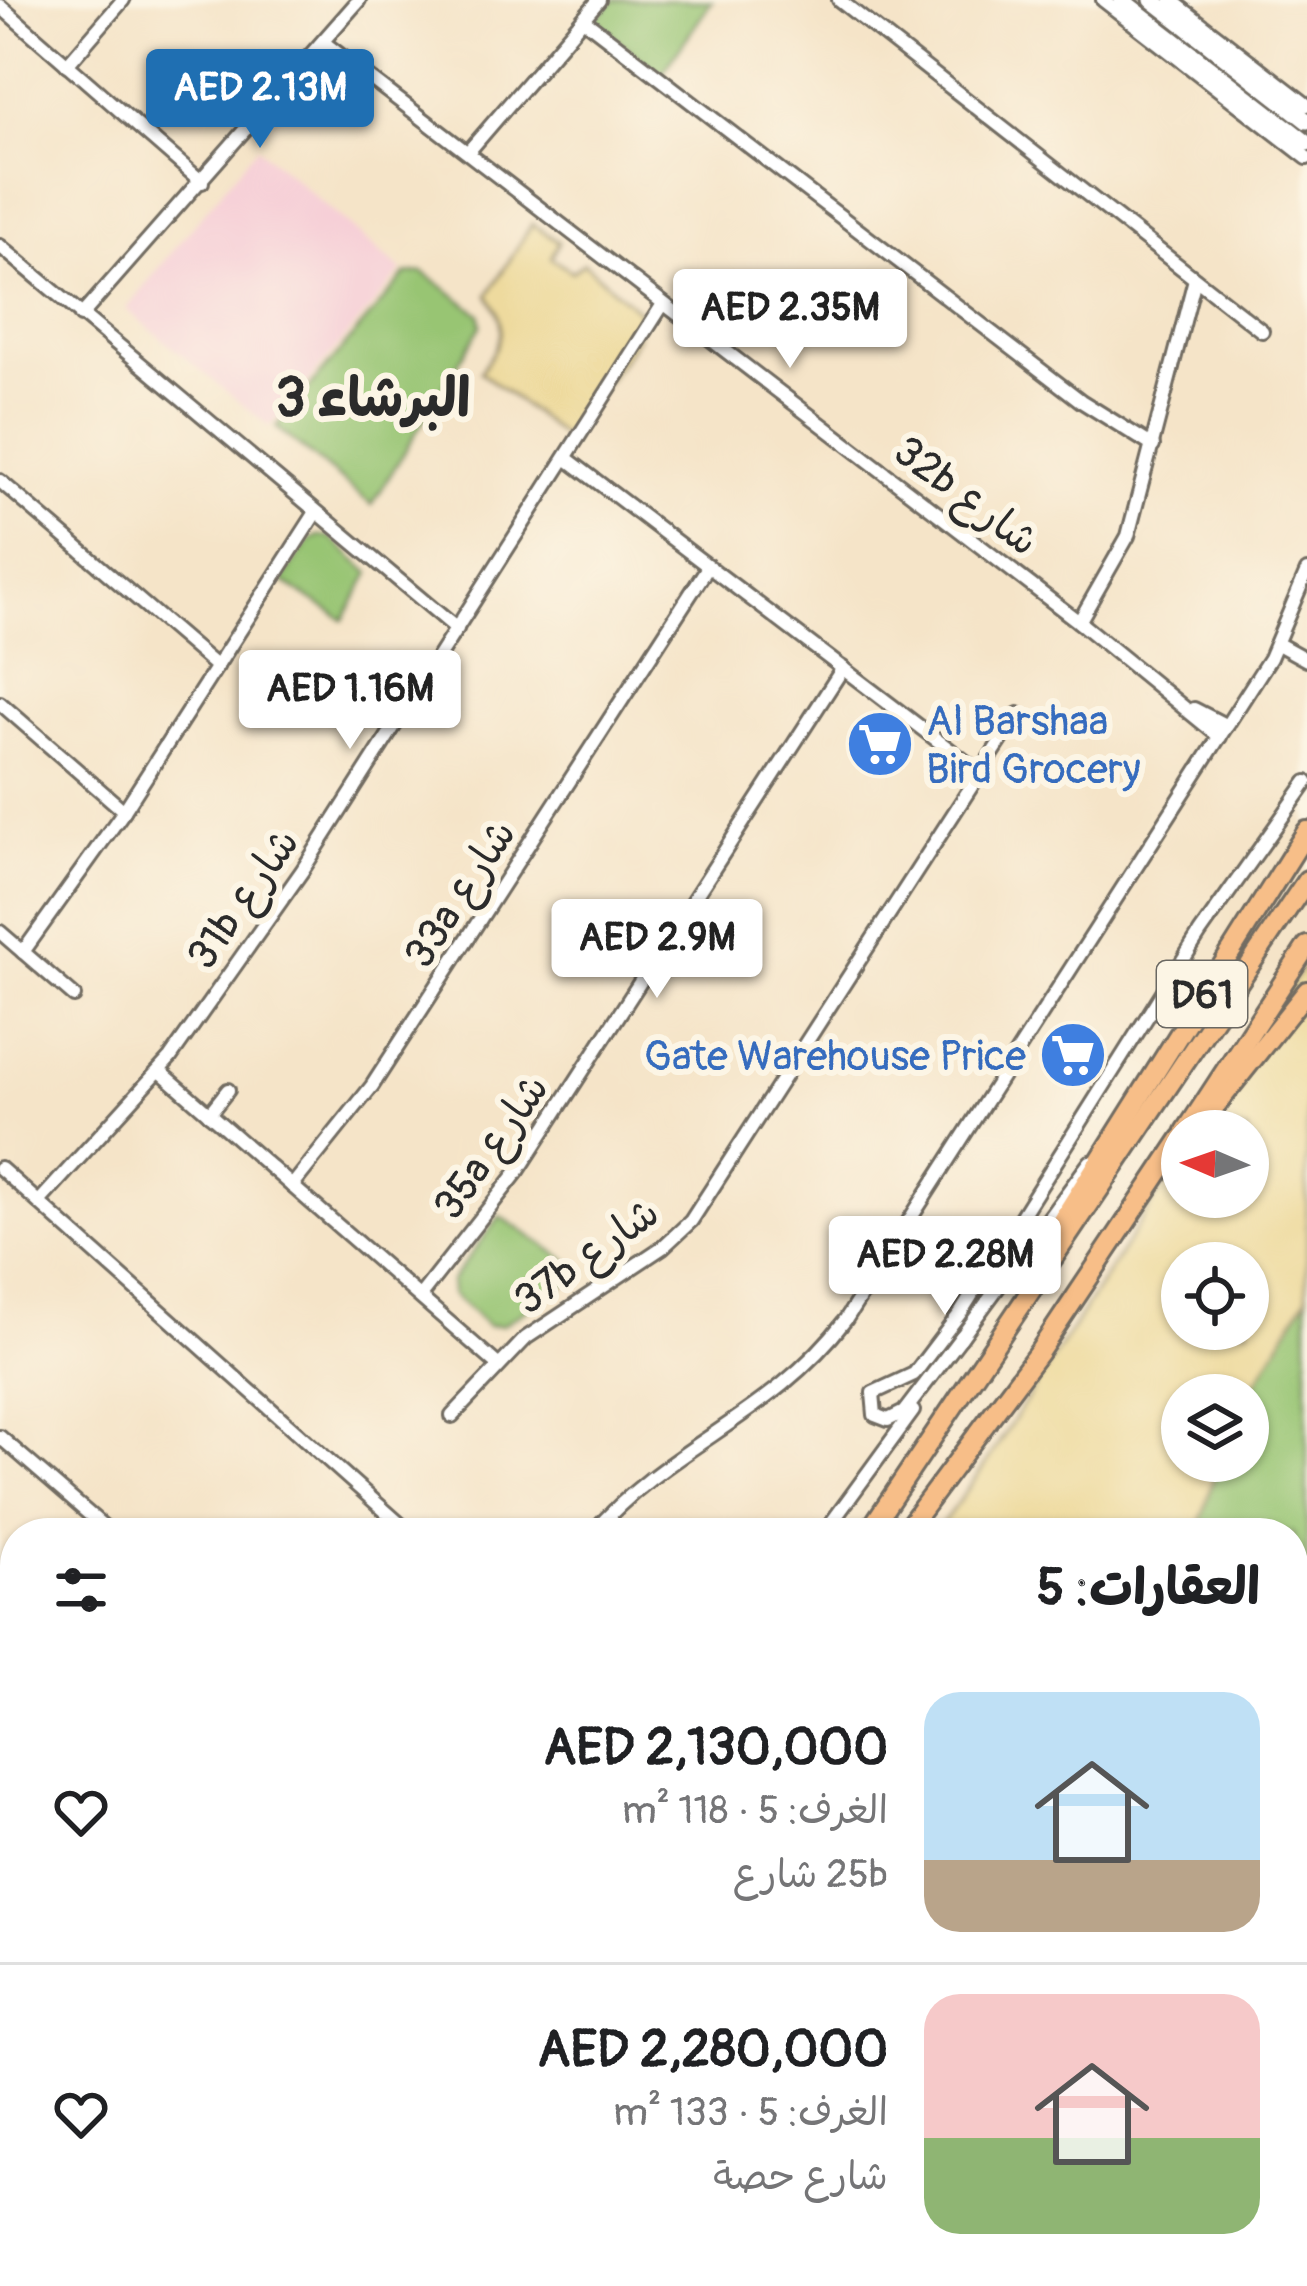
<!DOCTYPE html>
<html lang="ar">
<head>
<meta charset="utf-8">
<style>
  :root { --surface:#fff; --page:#f2f2f2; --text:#202124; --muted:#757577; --line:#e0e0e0; --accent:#1f6fb2 }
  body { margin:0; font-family:Pangolin,"Playpen Sans Arabic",sans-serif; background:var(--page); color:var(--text); direction:rtl; height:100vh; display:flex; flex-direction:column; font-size:45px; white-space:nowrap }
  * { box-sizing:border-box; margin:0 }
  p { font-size:39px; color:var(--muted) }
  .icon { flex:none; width:66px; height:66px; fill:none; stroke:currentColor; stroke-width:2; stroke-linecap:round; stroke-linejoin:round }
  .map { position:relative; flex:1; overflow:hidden; direction:ltr }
  .side { position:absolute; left:0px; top:1518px; width:1308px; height:768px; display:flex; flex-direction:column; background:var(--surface); border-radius:48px 48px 0 0; box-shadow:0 3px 9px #0004; direction:rtl }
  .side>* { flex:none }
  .needle { width:78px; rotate:272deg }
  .buttons { position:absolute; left:1161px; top:1110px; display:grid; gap:24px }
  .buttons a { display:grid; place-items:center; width:108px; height:108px; border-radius:50%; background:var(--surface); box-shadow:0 3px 9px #0004; font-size:60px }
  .price { position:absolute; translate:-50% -102px; padding:0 27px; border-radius:12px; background:#fff; color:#222; font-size:39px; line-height:78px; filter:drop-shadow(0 3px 6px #0008) }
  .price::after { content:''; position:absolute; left:50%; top:72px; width:36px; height:27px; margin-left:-18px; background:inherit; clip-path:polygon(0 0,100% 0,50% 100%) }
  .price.active { background:var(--accent); color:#fff }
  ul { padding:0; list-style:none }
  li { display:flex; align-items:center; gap:36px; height:300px; padding:0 48px }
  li+li { border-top:3px solid var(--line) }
  li span { display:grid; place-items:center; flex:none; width:336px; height:240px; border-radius:36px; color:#555 }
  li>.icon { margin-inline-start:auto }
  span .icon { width:144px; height:144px; fill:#fffc; stroke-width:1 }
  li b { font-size:51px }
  h2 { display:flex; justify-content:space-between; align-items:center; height:144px; padding:0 48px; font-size:51px }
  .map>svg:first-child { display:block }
</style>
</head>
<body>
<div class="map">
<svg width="1307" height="2286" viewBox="0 0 1307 2286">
  <rect width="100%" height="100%" fill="#fcf5e5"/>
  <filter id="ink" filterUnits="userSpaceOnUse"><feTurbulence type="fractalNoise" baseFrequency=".00833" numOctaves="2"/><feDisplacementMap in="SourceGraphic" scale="24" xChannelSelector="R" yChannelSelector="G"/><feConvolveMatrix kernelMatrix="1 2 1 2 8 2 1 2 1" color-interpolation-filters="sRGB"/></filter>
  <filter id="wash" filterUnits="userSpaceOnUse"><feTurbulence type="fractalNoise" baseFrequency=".004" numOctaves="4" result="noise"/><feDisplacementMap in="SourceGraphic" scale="48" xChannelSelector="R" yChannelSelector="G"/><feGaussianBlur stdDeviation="2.7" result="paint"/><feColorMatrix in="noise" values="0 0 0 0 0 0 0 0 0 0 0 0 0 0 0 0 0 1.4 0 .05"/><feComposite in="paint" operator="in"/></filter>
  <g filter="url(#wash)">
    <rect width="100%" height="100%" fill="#f5e4c8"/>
    <!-- built -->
    <polygon fill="#f6cfd7" points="257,147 402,271 270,427 126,309"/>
    <!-- green -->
    <g fill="#98c573" stroke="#62784f" stroke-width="3">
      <polygon points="614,0 712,1 661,75 594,21"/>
      <polygon points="423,272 480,314 481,326 372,505 276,427 406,274"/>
      <polygon points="318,536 330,537 370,573 344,620 282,581 309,541"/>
      <polygon points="500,1216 585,1272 502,1325 488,1326 452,1294 451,1281"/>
      <polygon points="1307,1296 1307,2286 1065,2286 1047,2271 1293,2271 1293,1533 1198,1533 1218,1461 1248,1461 1248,1396"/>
    </g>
    <!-- sand -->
    <g fill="#eeda9e" stroke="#8c8264" stroke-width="3" fill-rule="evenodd">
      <path d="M532 224 559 242 551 258 572 272 584 263 640 312 637 338 567 439 480 372C501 341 510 329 488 295Z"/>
      <path d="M1307 959V1296L1248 1396 1182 1395V1461H1218L1198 1533H935L981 1471 1182 1157V1197H1248V1131H1198ZM1182 1263H1248V1329H1182Z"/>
      <polygon points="184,2271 1047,2271 1065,2286 164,2286"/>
    </g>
  </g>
  <g filter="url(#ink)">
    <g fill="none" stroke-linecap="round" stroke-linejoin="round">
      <defs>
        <g id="minor">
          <polyline points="839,0 1262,331"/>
          <polyline points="1103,0 1307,158"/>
          <polyline points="1171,0 1307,105"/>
          <polyline points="0,6 202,182"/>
          <polyline points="583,19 1081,401 1153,446"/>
          <polyline points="323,42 1079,622 1220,737"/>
          <polyline points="67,65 123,0"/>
          <polyline points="468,152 599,0"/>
          <polyline points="0,246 457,629"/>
          <polyline points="81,316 359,0"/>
          <polyline points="566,458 979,772"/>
          <polyline points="0,481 217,667"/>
          <polyline points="1079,622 1128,536 1195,279"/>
          <polyline points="1278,644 1307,660"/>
          <polyline points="0,703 124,811"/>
          <polyline points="1194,709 1227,726"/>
          <polyline points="0,932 74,996"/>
          <polyline points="23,952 124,811 316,512"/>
          <polyline points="160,1071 498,1365"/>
          <polyline points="209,1114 228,1090"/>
          <polyline points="0,1168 410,1533"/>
          <polyline points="292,1186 372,1086 708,567"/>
          <polyline points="39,1202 170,1058 302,871 663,304"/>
          <polyline points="420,1296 518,1171 843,668"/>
          <polyline points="962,1336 904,1412 888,1420 875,1415 873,1393 914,1374 961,1312 1200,933 1307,782"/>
          <polyline points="960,1339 1090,1162"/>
          <polyline points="452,1416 526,1338 663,1247 691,1221 1018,714"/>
          <polyline points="0,1437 111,1533"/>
          <path d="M593 1533C671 1443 771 1418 846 1319L1270 658 1307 571"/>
          <polyline points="824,1533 913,1411"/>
          <polyline points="0,1664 15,1677"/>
          <polyline points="0,1888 15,1901"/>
          <polyline points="0,1942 15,1931"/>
          <polyline points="0,2165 15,2155"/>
          <polyline points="0,2281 15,2269"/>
        </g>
        <g id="tertiary">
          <polyline points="1122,0 1307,143"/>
          <polyline points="1152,0 1307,121"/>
        </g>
        <g id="secondary">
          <polyline points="40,2286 65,2271"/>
          <polyline points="142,2286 160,2271"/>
        </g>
        <g id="primary">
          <polyline points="1213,1109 1307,991"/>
          <polyline points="1186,1131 1307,946"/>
          <polyline points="1032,1268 1307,831"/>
          <polyline points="868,1533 1307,880"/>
          <polyline points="904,1533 1039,1352 1182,1138"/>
          <polyline points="73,2286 94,2271"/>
          <polyline points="121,2286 143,2271"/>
        </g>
      </defs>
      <!-- minor casing -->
      <use href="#minor" stroke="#726c62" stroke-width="18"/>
      <!-- tertiary casing -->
      <use href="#tertiary" stroke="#726c62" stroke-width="21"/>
      <!-- secondary casing -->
      <use href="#secondary" stroke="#726c62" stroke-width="24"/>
      <!-- primary casing -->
      <use href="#primary" stroke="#726c62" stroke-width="24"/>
      <!-- minor -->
      <use href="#minor" stroke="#fff" stroke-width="12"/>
      <!-- tertiary -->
      <use href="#tertiary" stroke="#fff" stroke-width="15"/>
      <!-- secondary -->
      <use href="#secondary" stroke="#fce5cf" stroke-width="18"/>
      <!-- primary -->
      <use href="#primary" stroke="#f7be88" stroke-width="18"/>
    </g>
  </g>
  <!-- icons -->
  <defs>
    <symbol id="supermarket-disc" viewBox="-11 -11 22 22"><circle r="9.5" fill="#3f7fe0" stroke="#fcf5e5"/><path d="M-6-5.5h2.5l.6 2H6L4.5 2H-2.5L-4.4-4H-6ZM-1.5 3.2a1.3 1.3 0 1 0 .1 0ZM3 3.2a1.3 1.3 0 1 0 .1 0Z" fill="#fff"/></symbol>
  </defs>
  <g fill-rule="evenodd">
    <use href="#supermarket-disc" x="842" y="706" width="76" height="76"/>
    <use href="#supermarket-disc" x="1035" y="1017" width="76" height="76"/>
  </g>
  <g text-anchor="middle" stroke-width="12" stroke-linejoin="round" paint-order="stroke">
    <!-- shield labels -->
    <rect fill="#fcf5e5" stroke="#6a6863" stroke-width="3" x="1157" y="961" width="90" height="66" rx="9"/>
    <g font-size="39" font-weight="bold" fill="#2b2b2b">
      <text x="1202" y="1008">D61</text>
    </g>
    <!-- street labels -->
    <g font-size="42" fill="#2b2b2b" stroke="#fcf5e5">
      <text transform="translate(967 495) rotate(37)" y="15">32b شارع</text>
      <text transform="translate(459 893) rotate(-57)" y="15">33a شارع</text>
      <text transform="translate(242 898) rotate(-55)" y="15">31b شارع</text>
      <text transform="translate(490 1146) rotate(-55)" y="15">35a شارع</text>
      <text transform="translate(586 1255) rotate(-36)" y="15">37b شارع</text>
    </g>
    <!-- shop labels -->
    <g font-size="42" fill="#366cbe" stroke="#fcf5e5" text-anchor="start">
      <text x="926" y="735">Al Barshaa<tspan x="926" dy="48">Bird Grocery</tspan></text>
      <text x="1026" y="1070" text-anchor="end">Gate Warehouse Price</text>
    </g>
    <!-- district labels -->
    <g font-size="54" font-weight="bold" fill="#2b2b2b" stroke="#fcf5e5">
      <text x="373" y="416">البرشاء 3</text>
    </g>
  </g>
</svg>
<div class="buttons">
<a><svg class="needle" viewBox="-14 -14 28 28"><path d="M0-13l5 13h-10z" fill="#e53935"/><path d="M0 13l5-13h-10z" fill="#757577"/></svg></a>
<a><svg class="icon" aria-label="locate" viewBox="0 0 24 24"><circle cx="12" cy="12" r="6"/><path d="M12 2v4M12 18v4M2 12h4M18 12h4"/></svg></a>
<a><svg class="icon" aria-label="layers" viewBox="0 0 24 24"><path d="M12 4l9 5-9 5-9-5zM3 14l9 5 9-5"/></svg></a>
</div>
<b class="price active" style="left:260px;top:151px">AED 2.13M</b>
<b class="price" style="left:790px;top:371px">AED 2.35M</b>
<b class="price" style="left:350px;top:752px">AED 1.16M</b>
<b class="price" style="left:657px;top:1001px">AED 2.9M</b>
<b class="price" style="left:945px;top:1318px">AED 2.28M</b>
<section class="side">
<h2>العقارات: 5<svg class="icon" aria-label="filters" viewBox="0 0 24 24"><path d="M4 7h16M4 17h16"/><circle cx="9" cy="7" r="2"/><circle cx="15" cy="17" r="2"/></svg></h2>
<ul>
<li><span style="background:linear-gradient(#bfe0f5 70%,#b9a48a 0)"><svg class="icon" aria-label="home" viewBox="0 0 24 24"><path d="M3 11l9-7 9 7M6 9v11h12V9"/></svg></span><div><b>AED 2,130,000</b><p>الغرف: 5 · 118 m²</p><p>25b شارع</p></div><svg class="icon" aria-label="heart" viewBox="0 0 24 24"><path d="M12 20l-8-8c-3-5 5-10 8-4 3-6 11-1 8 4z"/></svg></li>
<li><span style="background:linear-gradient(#f6c9c9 60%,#8fb573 0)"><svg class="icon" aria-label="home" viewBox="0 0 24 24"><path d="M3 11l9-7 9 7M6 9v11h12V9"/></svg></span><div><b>AED 2,280,000</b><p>الغرف: 5 · 133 m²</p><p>شارع حصة</p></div><svg class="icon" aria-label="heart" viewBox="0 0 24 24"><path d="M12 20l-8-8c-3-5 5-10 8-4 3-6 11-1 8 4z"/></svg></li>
</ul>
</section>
</div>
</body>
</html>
